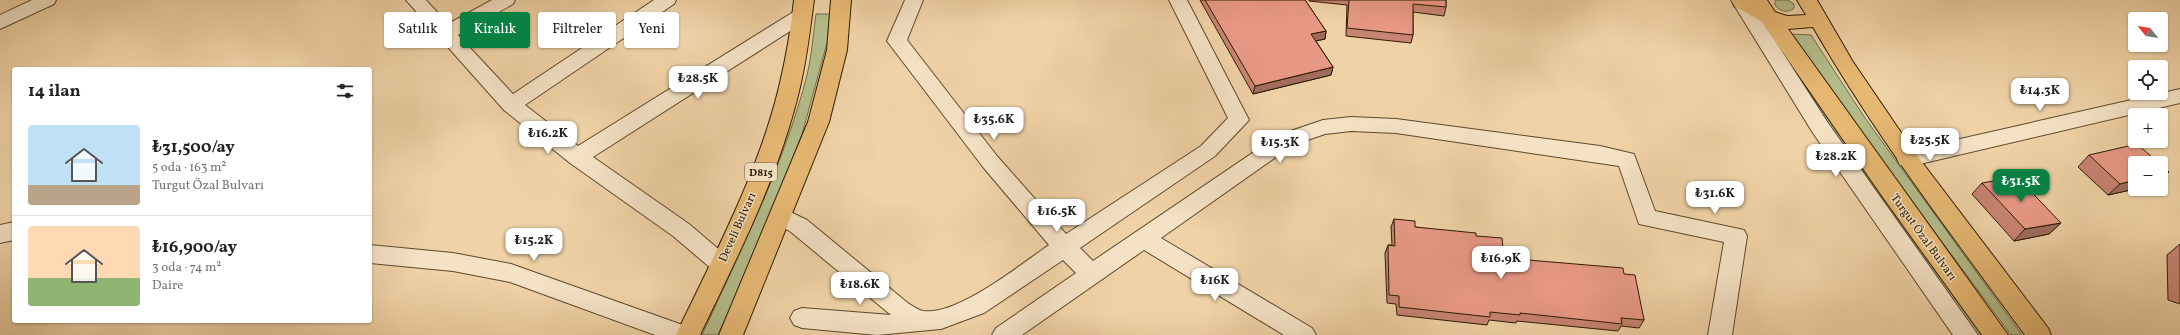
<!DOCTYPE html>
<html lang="tr">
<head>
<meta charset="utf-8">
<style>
  :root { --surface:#fff; --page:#f6f6f6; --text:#202124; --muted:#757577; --line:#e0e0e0; --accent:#0b8043 }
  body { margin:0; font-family:Vollkorn,serif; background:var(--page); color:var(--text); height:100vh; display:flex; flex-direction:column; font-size:15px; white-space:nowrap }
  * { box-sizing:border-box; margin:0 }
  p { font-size:13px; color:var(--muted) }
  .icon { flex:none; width:22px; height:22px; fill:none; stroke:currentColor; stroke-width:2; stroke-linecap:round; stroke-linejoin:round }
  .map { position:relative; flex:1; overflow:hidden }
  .side { position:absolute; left:12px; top:67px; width:360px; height:256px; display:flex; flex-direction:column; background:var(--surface); border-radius:4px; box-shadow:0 1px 3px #0004 }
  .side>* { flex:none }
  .guide { position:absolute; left:384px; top:12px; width:380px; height:36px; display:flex; gap:8px }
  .needle { width:26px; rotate:300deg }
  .fabs { position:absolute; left:2128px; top:12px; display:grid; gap:8px }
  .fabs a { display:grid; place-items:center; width:40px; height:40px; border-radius:4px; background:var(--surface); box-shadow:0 1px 3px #0004; font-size:20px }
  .price { position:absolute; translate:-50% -34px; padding:0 9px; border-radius:8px; background:#fff; color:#222; font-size:13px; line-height:26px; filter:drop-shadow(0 1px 2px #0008) }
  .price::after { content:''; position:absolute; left:50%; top:24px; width:12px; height:9px; margin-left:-6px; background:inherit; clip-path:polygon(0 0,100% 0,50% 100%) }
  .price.current { background:var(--accent); color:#fff }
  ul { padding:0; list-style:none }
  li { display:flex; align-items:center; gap:12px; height:100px; padding:0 16px }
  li+li { border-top:1px solid var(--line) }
  li span { display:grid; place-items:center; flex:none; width:112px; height:80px; border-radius:4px; color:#555 }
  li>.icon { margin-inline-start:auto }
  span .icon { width:48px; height:48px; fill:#fffc; stroke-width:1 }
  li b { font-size:17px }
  h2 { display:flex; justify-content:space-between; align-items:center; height:48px; padding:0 16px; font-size:17px }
  .tag { padding:0 14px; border-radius:4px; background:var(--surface); box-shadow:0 1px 3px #0004; font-size:14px; line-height:36px }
  .tag.current { background:var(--accent); color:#fff }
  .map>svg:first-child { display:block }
</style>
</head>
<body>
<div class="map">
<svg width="2180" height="335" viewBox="0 0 2180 335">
  <rect width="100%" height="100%" fill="#efd2a6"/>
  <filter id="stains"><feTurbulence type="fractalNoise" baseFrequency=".005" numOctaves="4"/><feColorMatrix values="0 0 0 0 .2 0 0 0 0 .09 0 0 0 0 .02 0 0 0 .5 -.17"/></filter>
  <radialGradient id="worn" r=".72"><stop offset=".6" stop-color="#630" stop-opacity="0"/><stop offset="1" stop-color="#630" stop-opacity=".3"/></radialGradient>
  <!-- green -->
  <g fill="#b4bd8a" stroke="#706c46">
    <path d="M1775 0H1788L1794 4V8C1788 14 1779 11 1775 5Z"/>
    <path d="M816 14H835L802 134 766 228 718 335H702C741 250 784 165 807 75 812 55 813 34 816 14Z"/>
    <polygon points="1790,34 1811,35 1865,118 2022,335 2011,335 1848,115"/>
    <polygon points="1768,39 1772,39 1982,335 1976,335"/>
  </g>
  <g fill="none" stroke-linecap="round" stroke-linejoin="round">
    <defs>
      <g id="minor">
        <polygon points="32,0 56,0 54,4 0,29 0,15"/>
        <polygon points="406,0 426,0 448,24 492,0 515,0 513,4 458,35 513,94 654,0 676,0 674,4 525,105 578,146 795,11 802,9 809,11 811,15 809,19 593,157 689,224 729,258 732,264 729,270 721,273 713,270 673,236 570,163 504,110"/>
        <path d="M905 0H923L907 40 997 156 1066 234 1201 146 1228 118 1169 0H1187L1249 120 1215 156 1080 248 1093 261 1279 135 1323 120 1351 117 1396 119 1600 146 1634 154 1655 211 1744 230 1747 236 1732 335H1708L1724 242 1639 224 1619 166 1396 133 1351 131 1325 134 1293 145 1161 238 1312 328 1316 335H1284L1144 250 1022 335H992L996 328 1076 273 1063 260 984 313 941 329 877 335 802 328 794 325 790 318 794 311 802 308 891 315 791 232 774 222 771 216 774 210 782 208 807 220 909 304C913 306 918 310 923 311 957 316 1020 265 1049 245L983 167 887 41Z"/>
        <polygon points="1731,0 1749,0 1828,123 1978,335 1953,335 1813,133"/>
        <polygon points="2180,89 2180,103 1907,167 1900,165 1897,159 1900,153 1907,151"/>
        <polygon points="14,222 14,240 0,243 0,225"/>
        <polygon points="370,245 453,253 511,264 691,328 695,335 655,335 510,282 453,271 370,263"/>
      </g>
      <path id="major" d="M1732 0H1767L1775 12 1787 16 1806 15 1797 0H1817L1853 62 1915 153 2048 328 2051 335H2025C1951 234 1875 135 1813 27L1788 29 2008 335H1982L1882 196 1761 21 1734 6Z"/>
      <g id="highway">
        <path d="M794 0H814C810 29 807 58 800 87 780 174 738 255 700 335H676C714 255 758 174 779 87 786 58 791 29 794 0Z"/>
        <polygon points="831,0 851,0 847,50 829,122 743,335 719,335 808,122 827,50"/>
      </g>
    </defs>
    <!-- minor casing -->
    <use href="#minor" stroke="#5e492c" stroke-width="2"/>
    <!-- major casing -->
    <use href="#major" stroke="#2d1b03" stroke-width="2"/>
    <!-- highway casing -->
    <use href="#highway" stroke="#2d1b03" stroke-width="2"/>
    <!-- minor -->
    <use href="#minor" fill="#f5e2c5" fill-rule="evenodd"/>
    <!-- major -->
    <use href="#major" fill="#e8b973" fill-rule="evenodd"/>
    <!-- highway -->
    <use href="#highway" fill="#e8b973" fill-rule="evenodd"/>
  </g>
  <!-- wall -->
  <g fill="#c88473" stroke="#2d1b03">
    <polygon points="1200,0 1305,0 1326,31 1325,39 1316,41 1333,67 1331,75 1253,94"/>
    <polygon points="1309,0 1446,0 1446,7 1444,16 1413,12 1413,35 1411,43 1346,36 1347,5 1309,1"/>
    <polygon points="2089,155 2135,189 2108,195 2078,167"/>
    <polygon points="1982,183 2061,223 2049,234 2014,241 1972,194"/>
    <polygon points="1394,219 1415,227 1476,236 1504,258 1624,274 1644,320 1639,328 1621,326 1618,331 1517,321 1516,323 1489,320 1487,325 1397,315 1396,304 1387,303 1385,253 1388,245 1392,245 1391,227"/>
    <polygon points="2180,244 2180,304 2168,300 2167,255"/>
  </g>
  <!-- shaded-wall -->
  <g fill="#a26b5e" stroke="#2d1b03">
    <polygon points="1326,31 1325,39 1310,42 1311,34"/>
    <polygon points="1333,67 1331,75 1253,94 1255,86"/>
    <polygon points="2169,172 2161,180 2161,174"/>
    <polygon points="2135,180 2135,189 2108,195 2120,184"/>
    <polygon points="2061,223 2049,234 2014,241 2025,229"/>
  </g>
  <!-- building -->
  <g fill="#e89986" stroke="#2d1b03">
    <polygon points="1205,0 1305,0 1326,31 1311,34 1333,67 1255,86"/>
    <polygon points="1349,0 1446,0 1446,7 1413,4 1413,35 1347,28"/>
    <polygon points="2137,144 2159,163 2135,163 2135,180 2120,184 2089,155"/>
    <polygon points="2161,165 2169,172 2161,174"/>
    <polygon points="2017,177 2061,223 2025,229 1982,183"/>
    <polygon points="1394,219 1415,221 1415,227 1476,233 1476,236 1502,238 1504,258 1623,268 1624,274 1635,275 1644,320 1621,318 1622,324 1520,313 1520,315 1490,312 1490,317 1399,307 1399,296 1389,295 1388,245 1395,246"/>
  </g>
  <g text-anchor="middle" stroke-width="3" stroke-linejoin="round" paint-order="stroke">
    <!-- shield labels -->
    <rect fill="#f5e2c5" stroke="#69573d" stroke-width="1" x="745" y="163" width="32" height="18" rx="3"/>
    <g font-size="11" font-weight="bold" fill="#2d1b03">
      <text x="761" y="176">D815</text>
    </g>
    <!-- street labels -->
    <g font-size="12" fill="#2d1b03" stroke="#f5e2c5">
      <text transform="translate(737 227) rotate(-66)" y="4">Develi Bulvarı</text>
      <text transform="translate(1924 237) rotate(54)" y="4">Turgut Özal Bulvarı</text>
    </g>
  </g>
  <rect width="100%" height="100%" filter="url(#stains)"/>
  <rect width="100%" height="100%" fill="url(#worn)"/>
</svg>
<div class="fabs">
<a><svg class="needle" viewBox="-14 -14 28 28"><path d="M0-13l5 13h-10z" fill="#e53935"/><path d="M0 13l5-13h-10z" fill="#757577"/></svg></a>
<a><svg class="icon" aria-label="locate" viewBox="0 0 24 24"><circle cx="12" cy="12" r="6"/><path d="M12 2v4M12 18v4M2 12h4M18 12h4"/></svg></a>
<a>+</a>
<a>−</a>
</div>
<b class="price" style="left:698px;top:100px">₺28.5K</b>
<b class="price" style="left:2040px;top:112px">₺14.3K</b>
<b class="price" style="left:994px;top:141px">₺35.6K</b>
<b class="price" style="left:548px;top:155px">₺16.2K</b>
<b class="price" style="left:1930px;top:162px">₺25.5K</b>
<b class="price" style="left:1280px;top:164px">₺15.3K</b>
<b class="price" style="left:1836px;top:178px">₺28.2K</b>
<b class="price current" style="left:2021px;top:203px">₺31.5K</b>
<b class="price" style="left:1715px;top:215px">₺31.6K</b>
<b class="price" style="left:1057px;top:233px">₺16.5K</b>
<b class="price" style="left:534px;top:262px">₺15.2K</b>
<b class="price" style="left:1501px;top:280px">₺16.9K</b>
<b class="price" style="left:1215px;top:302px">₺16K</b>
<b class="price" style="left:860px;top:306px">₺18.6K</b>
<div class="guide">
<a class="tag">Satılık</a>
<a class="tag current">Kiralık</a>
<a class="tag">Filtreler</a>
<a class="tag">Yeni</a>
</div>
<section class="side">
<h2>14 ilan<svg class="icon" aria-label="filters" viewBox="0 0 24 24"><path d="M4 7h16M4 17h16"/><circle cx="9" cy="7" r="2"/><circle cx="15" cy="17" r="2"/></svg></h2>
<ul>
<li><span style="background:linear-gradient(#bfe0f5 75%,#b9a48a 0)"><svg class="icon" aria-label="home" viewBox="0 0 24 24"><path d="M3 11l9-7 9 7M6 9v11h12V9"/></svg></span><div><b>₺31,500/ay</b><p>5 oda · 163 m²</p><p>Turgut Özal Bulvarı</p></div></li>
<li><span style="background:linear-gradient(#ffd9b3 65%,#8fb573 0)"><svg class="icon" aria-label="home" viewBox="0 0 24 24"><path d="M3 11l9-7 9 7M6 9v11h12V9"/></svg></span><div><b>₺16,900/ay</b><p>3 oda · 74 m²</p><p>Daire</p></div></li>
</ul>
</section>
</div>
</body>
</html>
